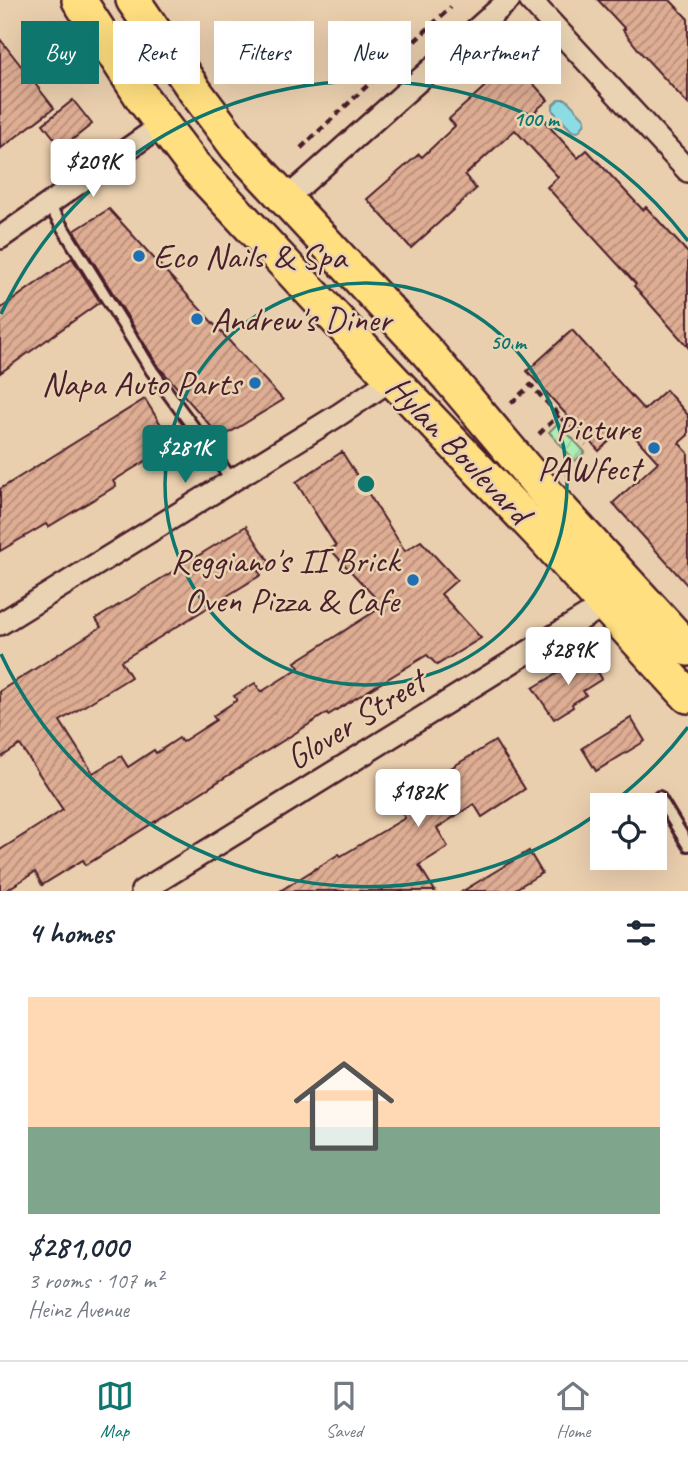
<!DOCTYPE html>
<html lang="en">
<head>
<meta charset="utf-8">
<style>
  :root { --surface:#fff; --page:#f6f6f7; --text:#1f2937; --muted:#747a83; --line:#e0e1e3; --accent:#0f766e }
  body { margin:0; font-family:Caveat,sans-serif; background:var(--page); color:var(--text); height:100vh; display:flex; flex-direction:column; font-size:26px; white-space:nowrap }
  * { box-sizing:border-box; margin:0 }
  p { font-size:23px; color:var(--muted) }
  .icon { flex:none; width:38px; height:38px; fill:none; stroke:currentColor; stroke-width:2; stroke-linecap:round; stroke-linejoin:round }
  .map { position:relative; height:891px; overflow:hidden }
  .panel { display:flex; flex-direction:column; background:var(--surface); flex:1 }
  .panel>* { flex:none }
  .guide { position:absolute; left:21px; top:21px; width:648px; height:63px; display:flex; gap:14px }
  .controls { position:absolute; left:590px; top:793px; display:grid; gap:14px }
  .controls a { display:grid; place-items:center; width:77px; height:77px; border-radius:0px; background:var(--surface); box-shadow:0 7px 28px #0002; font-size:35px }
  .price { position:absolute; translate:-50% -60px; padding:0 16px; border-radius:7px; background:#fff; color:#222; font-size:23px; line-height:46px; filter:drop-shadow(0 2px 4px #0008) }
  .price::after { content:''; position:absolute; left:50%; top:42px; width:21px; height:16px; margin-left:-10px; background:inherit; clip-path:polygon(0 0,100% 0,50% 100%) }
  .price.current { background:var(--accent); color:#fff }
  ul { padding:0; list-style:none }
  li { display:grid; align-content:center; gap:14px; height:371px; padding:0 28px }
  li+li { border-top:2px solid var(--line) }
  li span { display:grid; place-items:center; height:217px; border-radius:0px; color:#555 }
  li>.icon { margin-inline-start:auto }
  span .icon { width:126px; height:126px; fill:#fffc; stroke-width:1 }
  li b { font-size:30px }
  h2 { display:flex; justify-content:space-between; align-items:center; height:84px; padding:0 28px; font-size:30px }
  .tag { padding:0 24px; border-radius:0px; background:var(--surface); box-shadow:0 7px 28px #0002; font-size:24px; line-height:63px }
  .tag.current { background:var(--accent); color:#fff }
  .dock { display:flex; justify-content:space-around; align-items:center; height:98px; border-top:2px solid var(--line); background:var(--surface); font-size:19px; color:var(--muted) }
  .dock a { display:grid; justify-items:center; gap:4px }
  .dock .current { color:var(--accent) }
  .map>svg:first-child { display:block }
</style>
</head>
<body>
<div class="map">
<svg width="688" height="891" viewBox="0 0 688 891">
  <defs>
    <pattern id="garden-furrows" width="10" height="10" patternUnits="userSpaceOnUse" patternTransform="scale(1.75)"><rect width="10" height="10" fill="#adecb3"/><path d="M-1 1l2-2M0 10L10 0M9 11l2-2" fill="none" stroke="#96ca9a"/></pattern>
    <pattern id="building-hatch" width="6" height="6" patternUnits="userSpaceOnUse" patternTransform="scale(1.75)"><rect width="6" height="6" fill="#dead93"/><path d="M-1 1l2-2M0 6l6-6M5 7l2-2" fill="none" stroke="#b68c78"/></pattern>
  </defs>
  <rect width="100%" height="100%" fill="#eacfae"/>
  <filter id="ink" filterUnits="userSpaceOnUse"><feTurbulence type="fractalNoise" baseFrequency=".0143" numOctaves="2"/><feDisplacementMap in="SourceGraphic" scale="14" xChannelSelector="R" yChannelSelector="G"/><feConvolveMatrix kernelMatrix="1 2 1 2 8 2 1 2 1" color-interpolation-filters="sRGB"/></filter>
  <g filter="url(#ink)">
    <!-- garden -->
    <polygon fill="url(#garden-furrows)" stroke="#7c866f" stroke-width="2" points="558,423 585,452 575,461 549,432"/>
    <!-- water -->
    <polygon fill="#8cdde3" stroke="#729199" stroke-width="2" points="559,99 566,99 585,119 584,125 578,132 572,131 553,111 553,105"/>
    <!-- building -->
    <g fill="url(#building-hatch)" stroke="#4a1f2b" stroke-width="2">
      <polygon points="598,0 670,0 688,19 688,104 642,54 623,30 625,29"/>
      <polygon points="0,39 54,108 0,149"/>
      <polygon points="513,61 548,100 535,111 578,158 587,150 643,210 646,207 688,253 688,347 634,286 636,284 547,187 558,177 515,130 465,175 476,189 411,248 367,199 419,154 422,157 455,126 449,119"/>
      <polygon points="73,100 92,124 62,148 43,124"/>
      <polygon points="109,209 283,400 221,438 159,367 74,231"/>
      <polygon points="72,258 100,302 0,373 0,309"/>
      <polygon points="572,330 644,410 666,390 688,415 688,435 679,443 688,453 688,586 613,503 658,462 625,426 599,451 527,371"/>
      <polygon points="145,399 173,444 113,481 116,486 48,527 46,524 0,551 0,489"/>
      <polygon points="342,452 405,551 421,541 457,580 441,594 481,638 437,665 427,655 328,715 327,713 86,865 83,860 42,885 35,872 5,891 0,891 0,850 63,810 20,745 0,758 0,691 101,627 96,619 246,526 270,563 258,571 261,575 121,661 131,677 60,721 93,773 121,756 128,767 154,750 156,753 179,738 182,742 216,720 213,716 237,700 234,696 255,683 261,692 299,668 295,662 383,606 330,549 336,546 296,482"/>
      <polygon points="588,655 602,679 583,691 586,695 572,704 573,707 554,719 533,688"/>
      <polygon points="631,718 645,741 596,771 582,748"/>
      <polygon points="495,741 525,789 482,817 474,804 437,828 448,847 419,865 435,891 280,891 339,854 341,856 405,818 395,802"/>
      <polygon points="529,851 542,873 512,891 463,891"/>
    </g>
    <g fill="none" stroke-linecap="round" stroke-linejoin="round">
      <defs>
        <g id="lane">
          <polyline points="48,204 152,371 232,480"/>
          <polyline points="659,797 688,845"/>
        </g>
        <g id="street">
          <polyline points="530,0 688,171"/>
          <polyline points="285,200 509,0"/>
          <polyline points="0,238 162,125"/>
          <polyline points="0,624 340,414 392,379"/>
          <polyline points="142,891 604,605"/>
        </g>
        <g id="primary">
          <polyline points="79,0 143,99 194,166 392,379 541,535 688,696"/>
          <polyline points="133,0 195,91 236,146 428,353 546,493 688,649"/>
        </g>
      </defs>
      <!-- lane casing -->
      <use href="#lane" stroke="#4a1f2b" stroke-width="16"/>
      <!-- street casing -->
      <use href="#street" stroke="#4a1f2b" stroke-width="26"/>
      <!-- primary casing -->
      <use href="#primary" stroke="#4a1f2b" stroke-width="38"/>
      <!-- path -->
      <g stroke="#4a1f2b" stroke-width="4.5" stroke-dasharray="7 5" stroke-linecap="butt">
        <polyline points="301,148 451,7"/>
        <polyline points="511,403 531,385 586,445"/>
        <polyline points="539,434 559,415"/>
      </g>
      <!-- lane -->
      <use href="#lane" stroke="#e9d3b2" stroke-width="10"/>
      <!-- street -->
      <use href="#street" stroke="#e9d3b2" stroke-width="21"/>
      <!-- primary -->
      <use href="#primary" stroke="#ffdf80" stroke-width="33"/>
    </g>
  </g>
  <!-- distance rings -->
  <g fill="none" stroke="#0f766e" stroke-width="3.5">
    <circle cx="366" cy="484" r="201"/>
    <path d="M688 727A403 403 0 0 1 611 804M600 812A403 403 0 0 1 1 654M1 314A403 403 0 0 1 688 241"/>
  </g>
  <!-- markers -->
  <g fill="#1f6fb2" stroke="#e9d3b2" stroke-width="2.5">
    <circle cx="139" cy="256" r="7"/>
    <circle cx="197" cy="319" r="7"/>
    <circle cx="255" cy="383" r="7"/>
    <circle cx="654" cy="448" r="7"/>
    <circle cx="413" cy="580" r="7"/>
  </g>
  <g text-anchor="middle" stroke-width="5" stroke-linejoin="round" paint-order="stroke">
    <!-- poi labels -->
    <g font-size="35" fill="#4a1f2b" stroke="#e9d3b2" text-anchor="end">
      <text x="153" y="268" text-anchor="start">Eco Nails &amp; Spa</text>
      <text x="211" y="331" text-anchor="start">Andrew's Diner</text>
      <text x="241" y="395">Napa Auto Parts</text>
      <text x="640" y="440">Picture<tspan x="640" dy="40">PAWfect</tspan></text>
      <text x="399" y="572">Reggiano's II Brick<tspan x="399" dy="40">Oven Pizza &amp; Cafe</tspan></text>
    </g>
    <!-- street labels -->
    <g font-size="35" fill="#4a1f2b" stroke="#e9d3b2">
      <text transform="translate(459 449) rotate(46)" y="12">Hylan Boulevard</text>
      <text transform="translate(355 719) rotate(-32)" y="12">Glover Street</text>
    </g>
  </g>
  <circle cx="366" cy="484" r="10" fill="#0f766e" stroke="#e9d3b2" stroke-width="3.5"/>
  <g font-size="21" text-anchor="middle" font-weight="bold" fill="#0f766e" stroke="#e9d3b2" stroke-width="5" stroke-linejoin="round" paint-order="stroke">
    <text x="536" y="126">100 m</text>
    <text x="508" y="349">50 m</text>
  </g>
</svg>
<div class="controls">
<a><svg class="icon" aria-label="locate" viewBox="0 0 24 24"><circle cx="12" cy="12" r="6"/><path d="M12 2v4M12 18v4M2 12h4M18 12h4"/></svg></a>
</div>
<b class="price" style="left:93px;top:199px">$209K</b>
<b class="price current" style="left:185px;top:485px">$281K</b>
<b class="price" style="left:568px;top:687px">$289K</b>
<b class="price" style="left:418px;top:829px">$182K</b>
<div class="guide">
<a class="tag current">Buy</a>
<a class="tag">Rent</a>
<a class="tag">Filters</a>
<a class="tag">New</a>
<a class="tag">Apartment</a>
</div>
</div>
<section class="panel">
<h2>4 homes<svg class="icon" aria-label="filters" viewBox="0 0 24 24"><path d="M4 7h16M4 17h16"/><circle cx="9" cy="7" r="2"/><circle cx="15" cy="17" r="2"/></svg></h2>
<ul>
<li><span style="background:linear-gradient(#ffd9b3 60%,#7fa58c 0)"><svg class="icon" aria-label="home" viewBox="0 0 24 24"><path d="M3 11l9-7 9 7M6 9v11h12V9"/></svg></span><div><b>$281,000</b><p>3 rooms · 107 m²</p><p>Heinz Avenue</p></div></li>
</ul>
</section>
<nav class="dock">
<a class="current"><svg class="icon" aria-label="map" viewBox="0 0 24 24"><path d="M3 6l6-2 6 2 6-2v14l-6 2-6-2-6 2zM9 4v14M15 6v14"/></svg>Map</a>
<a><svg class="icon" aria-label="saved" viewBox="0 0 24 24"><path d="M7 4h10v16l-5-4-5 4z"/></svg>Saved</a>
<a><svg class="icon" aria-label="home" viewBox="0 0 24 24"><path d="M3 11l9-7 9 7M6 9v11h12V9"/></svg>Home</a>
</nav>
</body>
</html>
